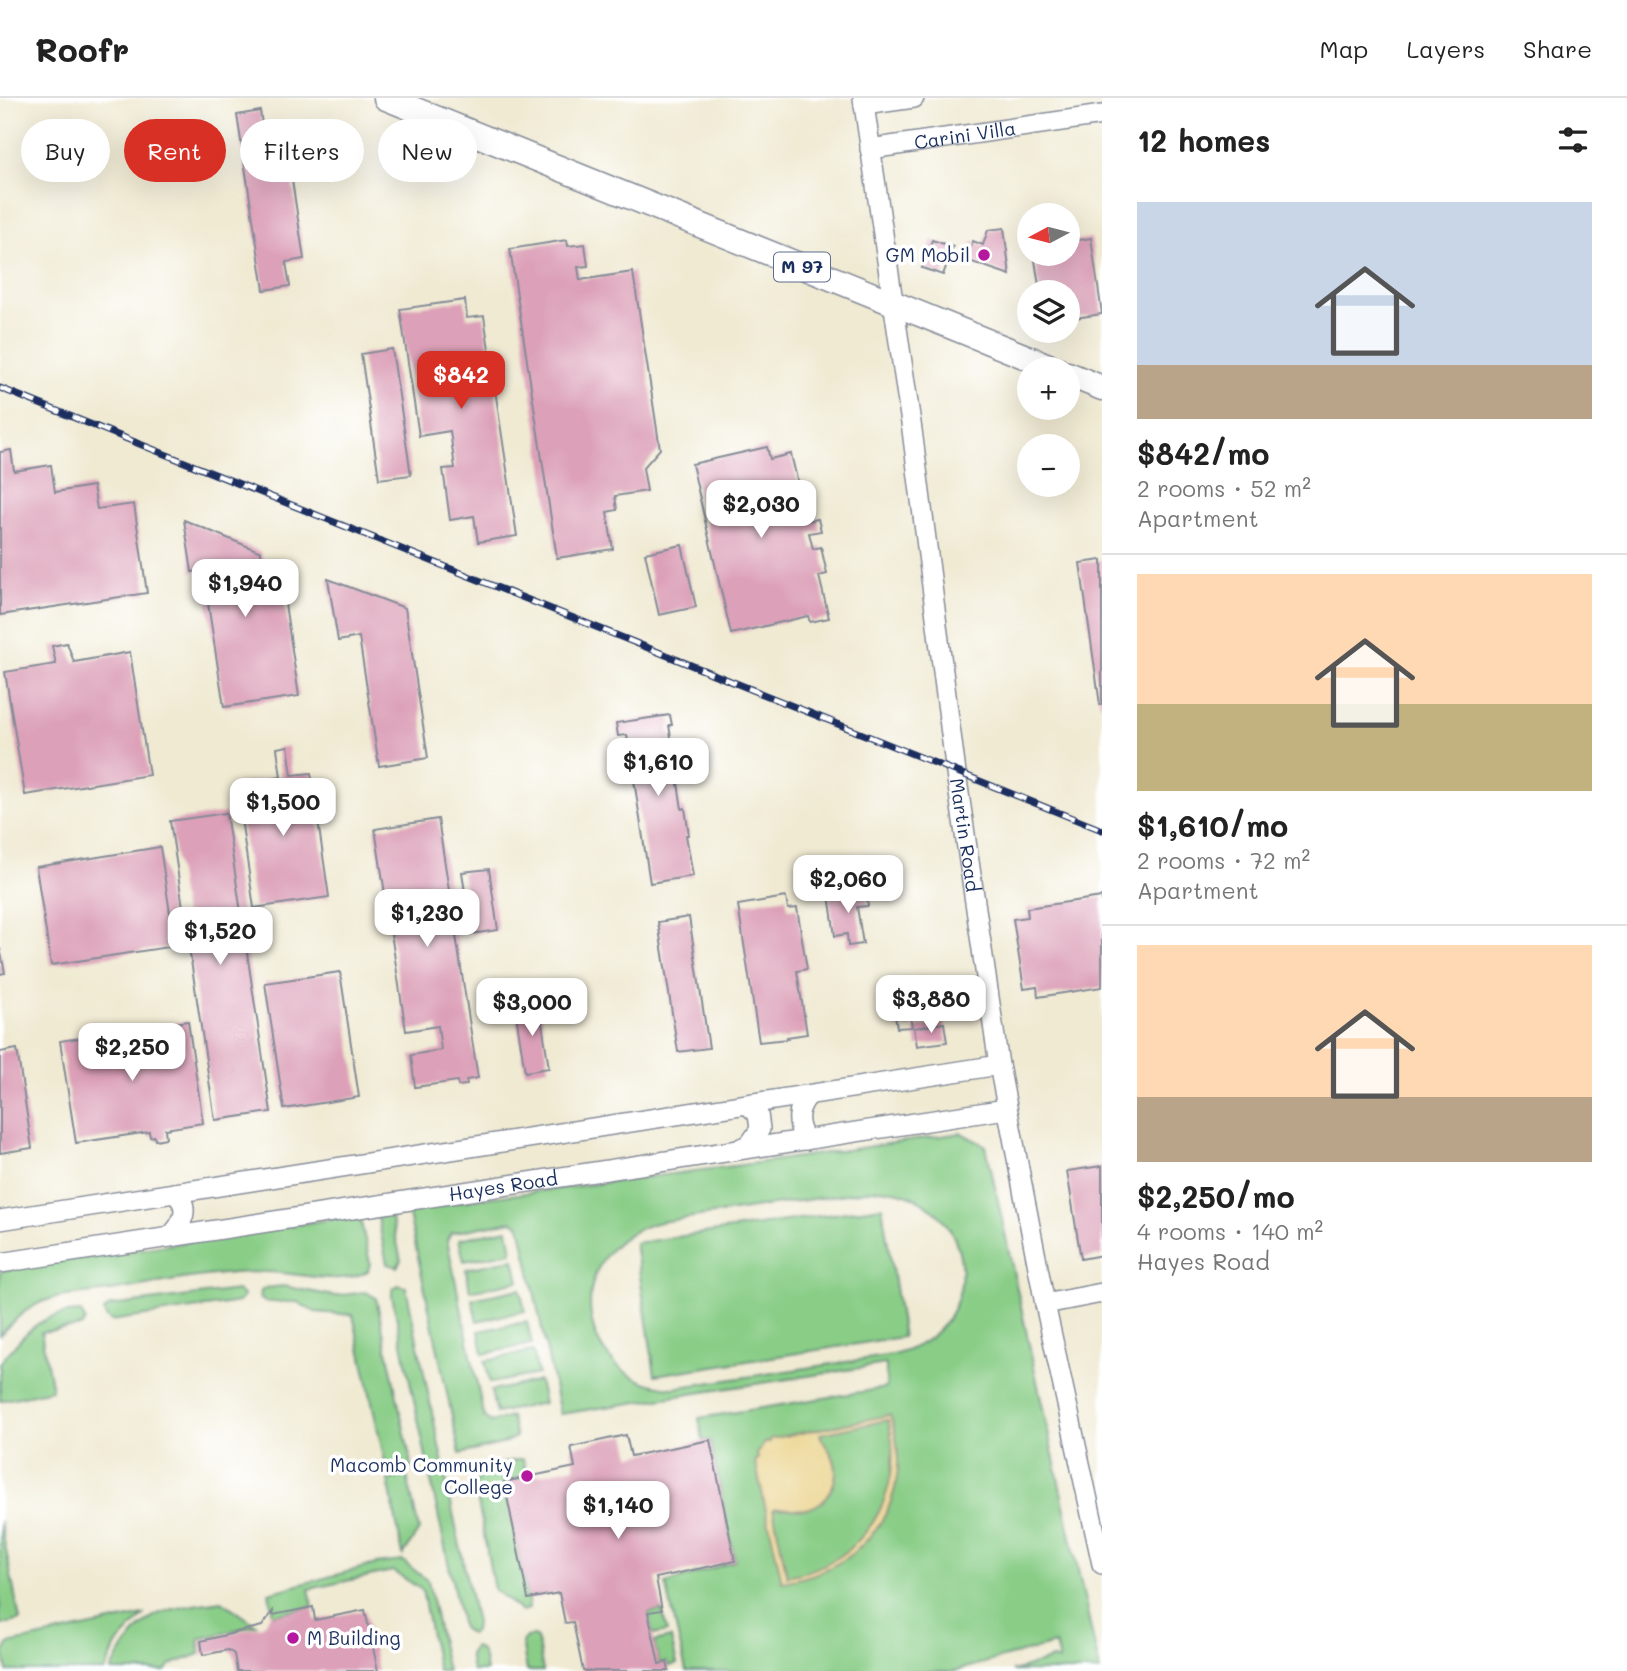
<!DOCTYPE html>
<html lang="en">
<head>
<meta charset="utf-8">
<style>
  :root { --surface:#fff; --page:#f2f2f2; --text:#222; --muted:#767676; --line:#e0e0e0; --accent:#d93025 }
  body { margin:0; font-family:Mali,sans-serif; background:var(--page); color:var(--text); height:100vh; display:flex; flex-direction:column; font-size:26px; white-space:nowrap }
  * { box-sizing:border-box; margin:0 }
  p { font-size:23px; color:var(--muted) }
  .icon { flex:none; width:38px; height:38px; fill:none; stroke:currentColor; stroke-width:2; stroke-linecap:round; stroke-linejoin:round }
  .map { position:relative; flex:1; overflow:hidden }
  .drawer { display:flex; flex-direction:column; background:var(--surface); width:525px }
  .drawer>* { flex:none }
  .top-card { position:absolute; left:21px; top:21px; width:665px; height:63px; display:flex; gap:14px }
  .needle { width:46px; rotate:263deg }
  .controls { position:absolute; left:1017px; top:105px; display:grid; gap:14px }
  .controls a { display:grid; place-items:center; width:63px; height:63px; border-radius:50%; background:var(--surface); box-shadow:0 7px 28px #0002; font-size:35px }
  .price { position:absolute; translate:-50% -60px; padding:0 16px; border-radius:14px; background:#fff; color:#222; font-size:23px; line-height:46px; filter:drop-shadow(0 2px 4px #0008) }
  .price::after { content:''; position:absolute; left:50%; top:42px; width:21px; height:16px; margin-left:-10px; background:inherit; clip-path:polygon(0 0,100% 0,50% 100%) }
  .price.selected { background:var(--accent); color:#fff }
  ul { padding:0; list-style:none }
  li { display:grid; align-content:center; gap:14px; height:371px; padding:0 35px }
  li+li { border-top:2px solid var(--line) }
  li span { display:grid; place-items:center; height:217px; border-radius:0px; color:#555 }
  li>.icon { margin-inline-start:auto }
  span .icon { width:126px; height:126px; fill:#fffc; stroke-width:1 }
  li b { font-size:30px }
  h2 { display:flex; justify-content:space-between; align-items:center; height:84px; padding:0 35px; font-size:30px }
  .chip { padding:0 24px; border-radius:32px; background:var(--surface); box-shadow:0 7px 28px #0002; font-size:24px; line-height:63px }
  .chip.selected { background:var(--accent); color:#fff }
  header { display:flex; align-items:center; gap:42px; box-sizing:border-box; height:98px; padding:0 35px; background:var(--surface); border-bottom:2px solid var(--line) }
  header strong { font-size:33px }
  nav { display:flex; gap:38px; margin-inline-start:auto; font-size:24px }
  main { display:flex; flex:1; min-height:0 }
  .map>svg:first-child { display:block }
</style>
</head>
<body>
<header>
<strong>Roofr</strong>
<nav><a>Map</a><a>Layers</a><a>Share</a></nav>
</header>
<main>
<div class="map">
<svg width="1102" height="1573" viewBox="0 0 1102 1573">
  <rect width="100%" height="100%" fill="#fff"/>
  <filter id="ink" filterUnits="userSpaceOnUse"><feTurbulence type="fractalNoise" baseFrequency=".0143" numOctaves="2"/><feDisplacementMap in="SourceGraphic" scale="14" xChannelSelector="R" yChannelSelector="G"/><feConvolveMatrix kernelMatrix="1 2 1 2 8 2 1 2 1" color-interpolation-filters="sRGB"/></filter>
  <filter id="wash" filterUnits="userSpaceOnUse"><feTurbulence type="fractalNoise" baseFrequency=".00686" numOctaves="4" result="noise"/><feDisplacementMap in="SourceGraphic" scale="28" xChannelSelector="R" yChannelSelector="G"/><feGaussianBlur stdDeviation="1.57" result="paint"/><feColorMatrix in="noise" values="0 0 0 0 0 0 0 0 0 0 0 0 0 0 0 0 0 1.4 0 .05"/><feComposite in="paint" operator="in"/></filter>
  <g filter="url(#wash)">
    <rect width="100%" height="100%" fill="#f0ead3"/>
    <!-- green -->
    <g fill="#89cd87" stroke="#527e72" stroke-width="2" fill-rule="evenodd">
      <path d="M961 1035 986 1048 1100 1573H1012L1053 1561 1059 1563 1055 1546 954 1573H686L666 1486 735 1463 710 1342 703 1343 699 1320 886 1290V1266L560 1316 520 1127 512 1123 451 1135 447 1142 484 1319 491 1324 511 1319 516 1339 501 1346 460 1356 409 1117 416 1109 425 1108 772 1063ZM879 1091C981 1098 992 1234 892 1257L673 1290C570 1282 560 1147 660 1124Z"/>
      <polygon points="882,1109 903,1239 655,1277 635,1145"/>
      <polygon points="390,1113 401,1162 397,1169 387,1166 377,1115"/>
      <path d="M351 1118 361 1124 370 1165 368 1173C343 1189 294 1173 263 1174 213 1174 160 1185 110 1193 90 1196 66 1196 47 1202 28 1208 13 1223 0 1237V1173Z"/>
      <polygon points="508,1131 512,1154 464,1163 459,1141"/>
      <polygon points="514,1161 519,1183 470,1193 466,1171"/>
      <polygon points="398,1187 406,1189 476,1525 475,1533 470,1536 462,1530 392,1198 392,1192"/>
      <polygon points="283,1188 334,1198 366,1194 376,1200 412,1369 387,1374 353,1217 315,1214 297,1204 265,1204 260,1200 261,1193 265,1190"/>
      <polygon points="520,1191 525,1213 477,1223 472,1201"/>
      <polygon points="237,1192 244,1198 239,1204 111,1223 106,1219 104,1213 110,1208"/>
      <path d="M81 1214 85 1222 82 1228 41 1234 52 1292 0 1303V1265C26 1235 38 1215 81 1214Z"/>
      <polygon points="527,1224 532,1246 483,1256 479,1233"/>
      <polygon points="533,1253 538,1276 490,1285 485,1263"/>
      <polygon points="539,1283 544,1305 496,1315 491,1293"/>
      <polygon points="523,1361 527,1379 504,1384 528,1501 529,1511 521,1513 494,1492 475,1388 483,1369"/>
      <polygon points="407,1378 419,1432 403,1457 388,1382"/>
      <polygon points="0,1423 20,1522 2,1527 0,1527"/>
      <polygon points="403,1463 428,1483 447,1573 438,1573 422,1492 393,1473 309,1491 313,1509 273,1517 269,1495 376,1466"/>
      <path d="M222 1503 256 1527 199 1541 200 1556 170 1567 166 1573H111C118 1557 140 1525 156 1517 169 1510 206 1505 222 1503Z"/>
      <polygon points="662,1512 667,1534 653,1537 648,1515"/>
      <polygon points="144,1517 116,1547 105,1573 7,1573 4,1555 8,1546"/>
      <polygon points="533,1538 537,1540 543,1573 527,1573 522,1544 526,1539"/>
      <polygon points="671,1540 677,1566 668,1568 667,1564 659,1566 654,1544"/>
      <path d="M474 1549C485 1551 484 1564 486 1573H472L469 1556Z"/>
    </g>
    <!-- sand -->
    <path fill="#eeda9e" stroke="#84847e" stroke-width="2" fill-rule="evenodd" d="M890 1317C919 1401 867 1472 782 1484L755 1363 758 1361 757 1355 765 1345 770 1344V1341ZM888 1322C907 1396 864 1466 787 1478L773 1411C784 1408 794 1413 806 1411 828 1407 842 1380 833 1359 829 1350 822 1345 820 1336Z"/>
    <g id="blocks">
      <!-- building -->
      <g fill="#dca0b8">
        <polygon points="260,13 262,26 283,23 304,161 286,164 290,188 264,192 237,17"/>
        <polygon points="1004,130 1010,177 966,162 973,143 983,147 988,132"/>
        <polygon points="1091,140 1102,216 1068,221 1068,194 1040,194 1034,156 1068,156 1068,144"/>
        <polygon points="567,142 568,148 585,146 588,168 578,169 580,182 633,174 660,351 643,370 647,393 615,398 617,412 607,414 613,451 557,460 510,151"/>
        <polygon points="932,142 953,149 943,177 922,170"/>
        <polygon points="465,202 467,220 484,218 517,438 478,444 474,418 450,422 443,371 455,370 450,333 419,338 400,211"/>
        <polygon points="392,251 411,377 379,381 361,256"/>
        <polygon points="767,349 770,361 791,356 807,423 818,421 821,433 809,435 813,451 821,449 827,476 819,478 829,520 810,524 808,518 731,536 692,366"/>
        <polygon points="11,352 14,373 51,367 55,394 93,388 97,411 134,406 147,495 0,517 0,354"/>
        <polygon points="184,422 261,454 262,462 278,460 299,598 224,609 203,473 192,474"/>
        <polygon points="682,447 696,509 659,517 645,455"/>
        <polygon points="1102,462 1102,607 1100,607 1080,465"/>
        <polygon points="328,481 405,510 428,660 379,668 359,539 338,543"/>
        <polygon points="67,545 74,564 130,554 149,677 25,697 5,574 56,566 52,548"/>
        <polygon points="670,617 672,627 669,627 682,711 685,710 689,737 686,737 693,778 650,785 627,637 618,638 616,625"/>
        <polygon points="288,648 292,677 311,675 329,799 254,810 236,686 281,679 277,650"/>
        <polygon points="226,715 271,1014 215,1022 170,723"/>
        <polygon points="438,721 478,980 466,982 467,987 458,988 457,983 415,989 411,957 441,952 438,928 406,933 375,731"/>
        <polygon points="160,749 175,848 51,867 36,769"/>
        <polygon points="489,771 498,832 471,836 462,774"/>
        <polygon points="865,791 868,808 857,809 863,846 848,848 847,836 835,838 829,797"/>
        <polygon points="786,799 788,811 797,810 807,871 797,873 807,936 787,939 788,941 759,944 738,807"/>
        <polygon points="1102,799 1102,889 1038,899 1037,889 1024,891 1013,821 1028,819 1027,810"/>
        <polygon points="689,819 709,950 678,954 658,824"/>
        <polygon points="0,850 5,875 0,876"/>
        <polygon points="340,874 359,999 284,1011 265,885"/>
        <polygon points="539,906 549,970 525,974 515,910"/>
        <polygon points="910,915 912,929 897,930 895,917"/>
        <polygon points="188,923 203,1025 165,1031 166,1040 155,1042 154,1038 150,1039 149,1034 76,1045 60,943"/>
        <polygon points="944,925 947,944 917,948 914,930"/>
        <polygon points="17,951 32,1050 0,1055 0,954"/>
        <polygon points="1102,1068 1102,1157 1081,1161 1067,1073"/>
        <polygon points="626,1337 631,1358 710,1342 735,1463 656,1480 662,1512 648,1514 659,1566 667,1564 669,1573 583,1573 573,1524 565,1525 559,1495 528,1501 504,1384 575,1369 571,1349"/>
        <polygon points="313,1509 315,1522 365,1512 378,1573 237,1573 234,1556 228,1552 203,1557 201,1543 262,1528 273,1513 273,1517"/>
      </g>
    </g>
  </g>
  <g filter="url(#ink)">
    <use href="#blocks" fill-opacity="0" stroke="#868c98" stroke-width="2"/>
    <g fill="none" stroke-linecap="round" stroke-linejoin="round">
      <defs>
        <g id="minor">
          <path id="s1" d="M863 0 912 332 956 675 999 967 1045 1206 1102 1466"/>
          <polyline points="864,7 914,0"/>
          <path id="s2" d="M870 51 1102 17"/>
          <path d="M806 1042C796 1027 796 1011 808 998"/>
          <polyline points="741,1050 750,1046 760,1031 758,1016 748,1007"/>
          <polyline points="0,1122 999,967"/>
          <path d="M169 1139C183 1127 192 1108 174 1095"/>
          <path id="s3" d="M0 1165 1006 1011"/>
          <polyline points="1045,1206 1102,1195"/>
        </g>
        <g id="major">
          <polyline points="386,0 1056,271"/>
          <polyline points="1068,276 1102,290"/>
        </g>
      </defs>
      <!-- minor casing -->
      <use href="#minor" stroke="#868c98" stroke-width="22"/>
      <!-- major casing -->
      <use href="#major" stroke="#868c98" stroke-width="27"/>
      <!-- minor -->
      <use href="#minor" stroke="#fff" stroke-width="19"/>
      <!-- major -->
      <use href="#major" stroke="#fff" stroke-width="24"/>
      <defs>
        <polyline id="rail" points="0,290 1102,732"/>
      </defs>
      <!-- rail casing -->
      <use href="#rail" stroke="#1b2f5e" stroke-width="7"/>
      <!-- rail -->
      <use href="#rail" stroke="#fff" stroke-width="4.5" stroke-dasharray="13" stroke-linecap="butt"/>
    </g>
  </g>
  <!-- markers -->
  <g fill="#b5179e" stroke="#fff" stroke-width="2.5">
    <circle cx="984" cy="157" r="7"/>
    <circle cx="527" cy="1378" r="7"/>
    <circle cx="293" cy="1540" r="7"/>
  </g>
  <g text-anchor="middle" stroke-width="7" stroke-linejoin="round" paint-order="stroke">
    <!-- shield labels -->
    <rect fill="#fff" stroke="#5f6d8e" stroke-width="2" x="774" y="154.5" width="56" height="29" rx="5"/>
    <g font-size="18" font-weight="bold" fill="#1b2f5e">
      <text x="802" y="175">M 97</text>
    </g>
    <!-- street labels -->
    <g font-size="19" fill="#1b2f5e" stroke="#fff">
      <text dy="7" stroke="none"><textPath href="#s2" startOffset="96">Carini Villa</textPath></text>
      <text dy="7" stroke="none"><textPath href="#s1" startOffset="744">Martin Road</textPath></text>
      <text dy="7" stroke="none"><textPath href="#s3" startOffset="509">Hayes Road</textPath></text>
    </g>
    <!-- poi labels -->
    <g font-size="19" fill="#1b2f5e" stroke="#fff" text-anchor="end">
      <text x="970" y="164">GM Mobil</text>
      <text x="513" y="1374">Macomb Community<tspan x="513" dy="22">College</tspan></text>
      <text x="307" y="1547" text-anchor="start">M Building</text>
    </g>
  </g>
</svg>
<div class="controls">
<a><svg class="needle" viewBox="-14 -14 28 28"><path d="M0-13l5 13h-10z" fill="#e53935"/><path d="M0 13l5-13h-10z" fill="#767676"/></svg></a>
<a><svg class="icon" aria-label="layers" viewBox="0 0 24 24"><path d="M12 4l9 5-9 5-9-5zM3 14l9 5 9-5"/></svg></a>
<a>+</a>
<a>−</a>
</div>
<b class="price selected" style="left:461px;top:313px">$842</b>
<b class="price" style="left:761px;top:442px">$2,030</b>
<b class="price" style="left:245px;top:521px">$1,940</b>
<b class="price" style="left:658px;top:700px">$1,610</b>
<b class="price" style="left:283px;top:740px">$1,500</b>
<b class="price" style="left:848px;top:817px">$2,060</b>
<b class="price" style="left:427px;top:851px">$1,230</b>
<b class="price" style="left:220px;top:869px">$1,520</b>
<b class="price" style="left:931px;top:937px">$3,880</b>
<b class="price" style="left:532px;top:940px">$3,000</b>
<b class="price" style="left:132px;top:985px">$2,250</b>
<b class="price" style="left:618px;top:1443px">$1,140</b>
<div class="top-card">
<a class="chip">Buy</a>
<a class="chip selected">Rent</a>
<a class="chip">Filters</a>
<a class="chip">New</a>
</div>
</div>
<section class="drawer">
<h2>12 homes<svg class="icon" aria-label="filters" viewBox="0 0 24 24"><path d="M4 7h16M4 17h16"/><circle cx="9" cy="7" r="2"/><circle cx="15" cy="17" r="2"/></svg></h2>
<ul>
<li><span style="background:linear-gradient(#c9d6e8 75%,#b9a48a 0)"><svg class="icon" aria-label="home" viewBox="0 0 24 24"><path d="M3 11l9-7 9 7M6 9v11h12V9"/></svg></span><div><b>$842/mo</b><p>2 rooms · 52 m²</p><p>Apartment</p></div></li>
<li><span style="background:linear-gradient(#ffd9b3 60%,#c2b280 0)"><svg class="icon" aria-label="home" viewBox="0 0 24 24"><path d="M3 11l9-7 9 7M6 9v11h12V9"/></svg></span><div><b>$1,610/mo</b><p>2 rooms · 72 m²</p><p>Apartment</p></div></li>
<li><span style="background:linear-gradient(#ffd9b3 70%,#b9a48a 0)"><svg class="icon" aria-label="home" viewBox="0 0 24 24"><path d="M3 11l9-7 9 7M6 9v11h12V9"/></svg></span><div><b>$2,250/mo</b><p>4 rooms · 140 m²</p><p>Hayes Road</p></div></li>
</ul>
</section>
</main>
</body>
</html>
